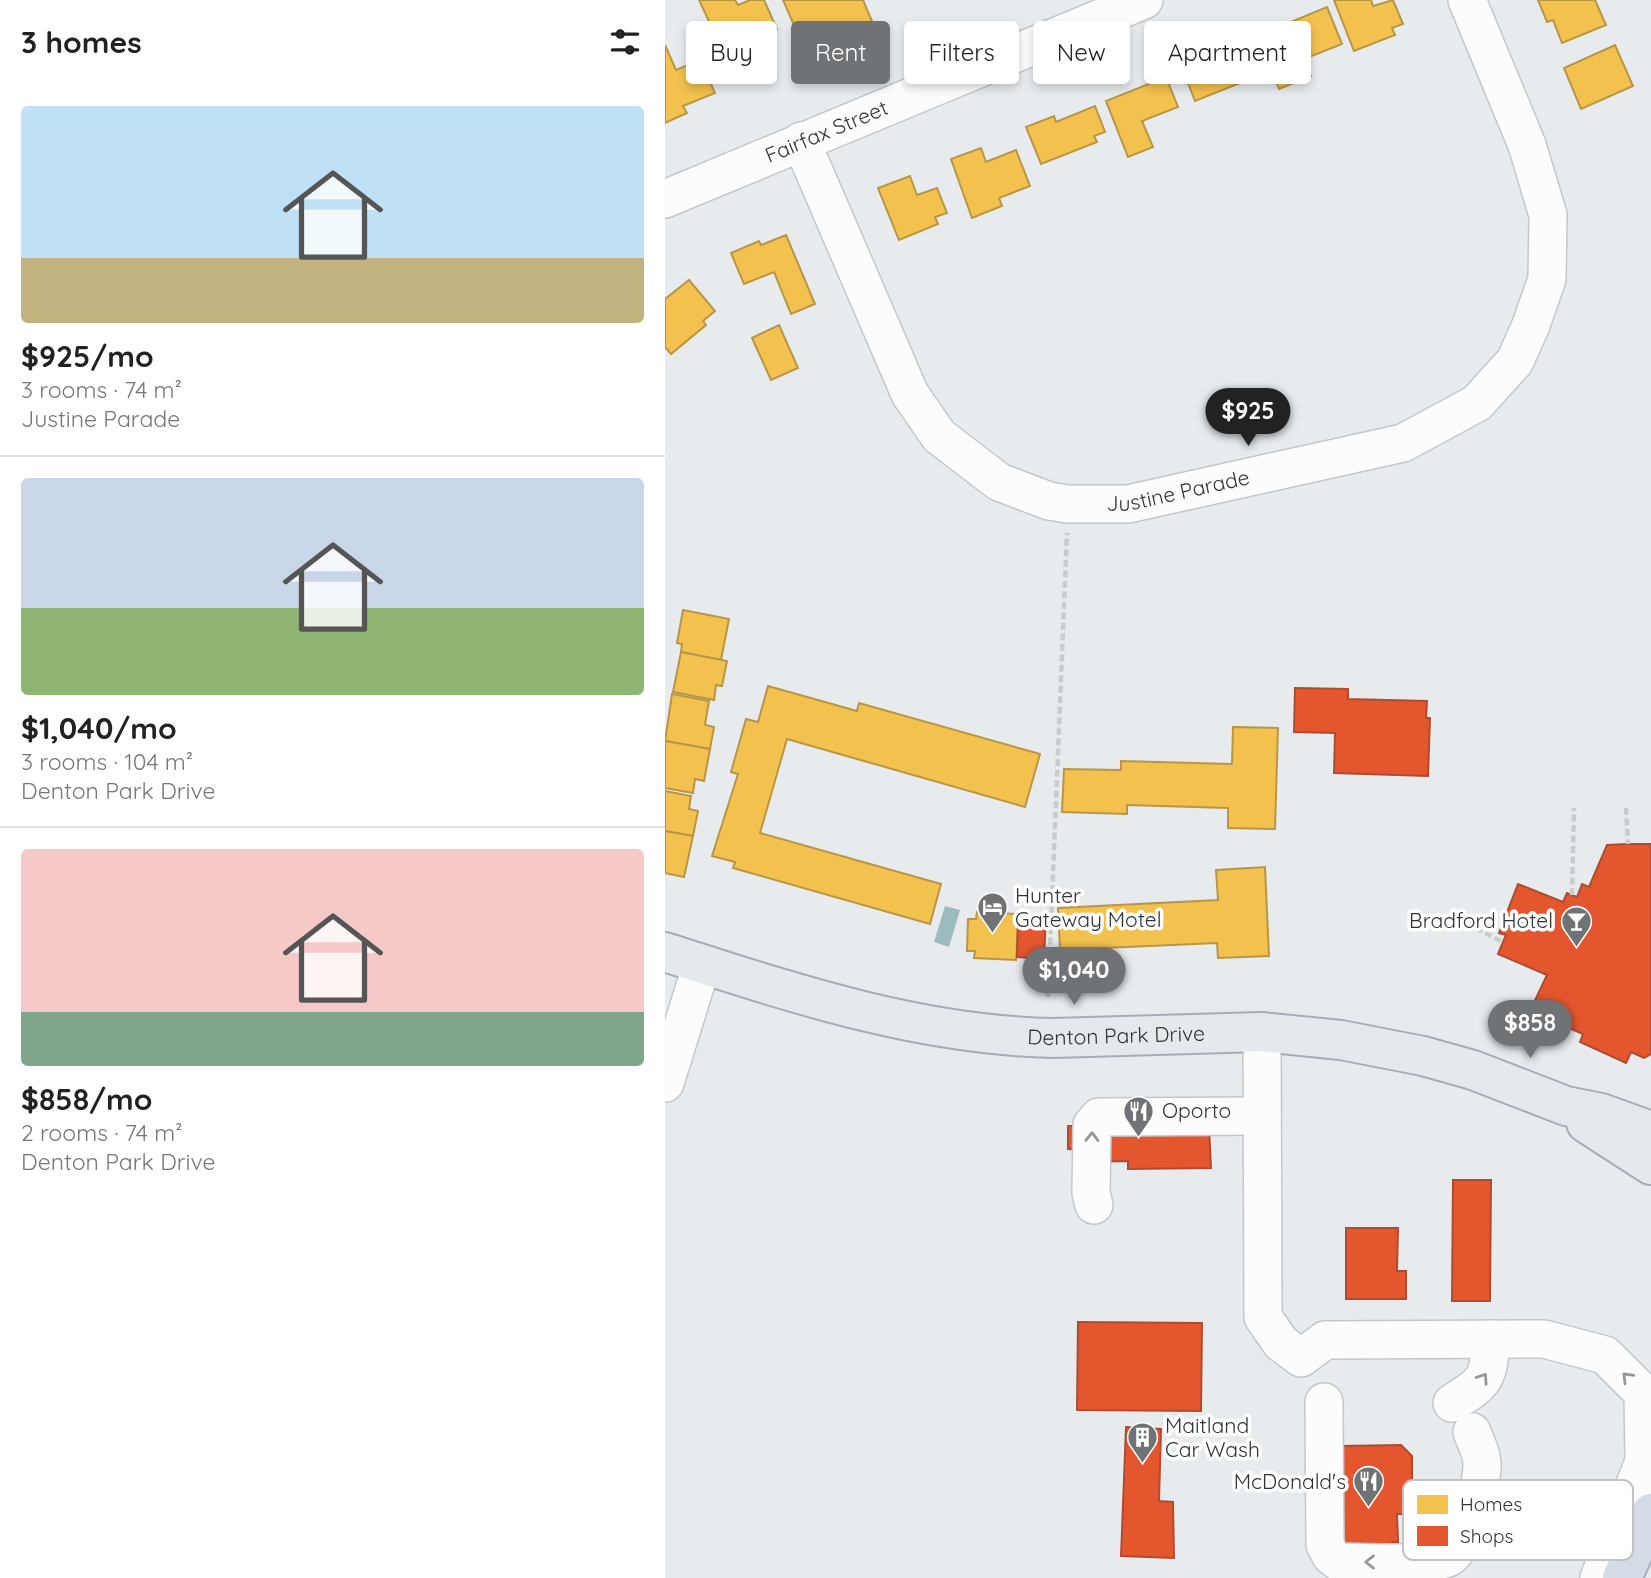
<!DOCTYPE html>
<html lang="en">
<head>
<meta charset="utf-8">
<style>
  :root { --surface:#fff; --page:#f6f6f6; --text:#222; --muted:#767676; --line:#e0e0e0; --accent:#707376 }
  body { margin:0; font-family:Quicksand,sans-serif; background:var(--page); color:var(--text); height:100vh; display:flex; flex-direction:column; font-size:26px; white-space:nowrap }
  * { box-sizing:border-box; margin:0 }
  p { font-size:23px; color:var(--muted) }
  .icon { flex:none; width:38px; height:38px; fill:none; stroke:currentColor; stroke-width:2; stroke-linecap:round; stroke-linejoin:round }
  .map { position:relative; flex:1; overflow:hidden }
  .sheet { display:flex; flex-direction:column; background:var(--surface); width:665px }
  .sheet>* { flex:none }
  .guide { position:absolute; left:21px; top:21px; width:665px; height:63px; display:flex; gap:14px }
  .price { position:absolute; translate:-50% -60px; padding:0 16px; border-radius:24px; background:var(--accent); color:#fff; font-size:23px; line-height:46px; filter:drop-shadow(0 2px 4px #0008) }
  .price::after { content:''; position:absolute; left:50%; top:42px; width:21px; height:16px; margin-left:-10px; background:inherit; clip-path:polygon(0 0,100% 0,50% 100%) }
  .price.selected { background:#222; color:#fff }
  ul { padding:0; list-style:none }
  li { display:grid; align-content:center; gap:14px; height:371px; padding:0 21px }
  li+li { border-top:2px solid var(--line) }
  li span { display:grid; place-items:center; height:217px; border-radius:7px; color:#555 }
  li>.icon { margin-inline-start:auto }
  span .icon { width:126px; height:126px; fill:#fffc; stroke-width:1 }
  li b { font-size:30px }
  h2 { display:flex; justify-content:space-between; align-items:center; height:84px; padding:0 21px; font-size:30px }
  .chip { padding:0 24px; border-radius:7px; background:var(--surface); box-shadow:0 4px 10px #0003; font-size:24px; line-height:63px }
  .chip.selected { background:var(--accent); color:#fff }
  main { display:flex; flex:1; min-height:0 }
  .map>svg:first-child { display:block }
</style>
</head>
<body>
<main>
<section class="sheet">
<h2>3 homes<svg class="icon" aria-label="filters" viewBox="0 0 24 24"><path d="M4 7h16M4 17h16"/><circle cx="9" cy="7" r="2"/><circle cx="15" cy="17" r="2"/></svg></h2>
<ul>
<li><span style="background:linear-gradient(#bfe0f5 70%,#c2b280 0)"><svg class="icon" aria-label="home" viewBox="0 0 24 24"><path d="M3 11l9-7 9 7M6 9v11h12V9"/></svg></span><div><b>$925/mo</b><p>3 rooms · 74 m²</p><p>Justine Parade</p></div></li>
<li><span style="background:linear-gradient(#c9d6e8 60%,#8fb573 0)"><svg class="icon" aria-label="home" viewBox="0 0 24 24"><path d="M3 11l9-7 9 7M6 9v11h12V9"/></svg></span><div><b>$1,040/mo</b><p>3 rooms · 104 m²</p><p>Denton Park Drive</p></div></li>
<li><span style="background:linear-gradient(#f6c9c9 75%,#7fa58c 0)"><svg class="icon" aria-label="home" viewBox="0 0 24 24"><path d="M3 11l9-7 9 7M6 9v11h12V9"/></svg></span><div><b>$858/mo</b><p>2 rooms · 74 m²</p><p>Denton Park Drive</p></div></li>
</ul>
</section>
<div class="map">
<svg width="986" height="1578" viewBox="0 0 986 1578">
  <rect width="100%" height="100%" fill="#e8ebee"/>
  <!-- water -->
  <polygon fill="#9cbbbc" points="280,906 295,910 284,947 269,942"/>
  <!-- homes -->
  <g fill="#f2c14e" stroke="#b89646" stroke-width="2">
    <polygon points="34,0 70,0 73,5 85,0 99,0 112,29 85,42 96,65 70,77"/>
    <polygon points="118,0 198,0 212,33 145,62"/>
    <polygon points="669,0 706,0 708,6 728,0 738,24 727,28 730,35 689,51"/>
    <polygon points="873,0 930,0 941,25 897,43 888,20 882,22"/>
    <polygon points="662,7 677,44 639,59 646,76 614,89 592,36"/>
    <polygon points="585,43 595,68 582,73 585,79 530,101 515,62 542,51 545,59"/>
    <polygon points="0,45 11,70 35,60 50,93 18,106 22,113 0,123"/>
    <polygon points="950,45 968,86 916,109 899,68"/>
    <polygon points="501,77 513,107 477,121 488,147 463,157 441,101"/>
    <polygon points="430,106 440,132 429,136 432,142 376,164 361,127 389,116 391,122"/>
    <polygon points="316,148 321,162 351,150 365,186 334,198 337,206 307,218 286,159"/>
    <polygon points="245,176 252,195 272,188 282,213 270,217 273,224 234,240 213,188"/>
    <polygon points="121,235 150,304 126,314 109,272 79,284 66,253 94,241 96,245"/>
    <polygon points="24,280 50,311 38,321 41,325 6,354 0,347 0,299"/>
    <polygon points="114,325 133,368 106,380 87,338"/>
    <polygon points="18,610 64,619 56,660 16,652 17,644 12,643"/>
    <polygon points="16,652 62,661 57,686 51,685 49,700 8,692"/>
    <polygon points="103,686 192,711 194,703 375,754 360,807 122,739 95,833 276,884 265,924 68,868 70,862 47,856 73,774 66,772 81,719 93,722"/>
    <polygon points="7,694 44,701 40,725 49,727 45,749 0,741"/>
    <polygon points="568,727 613,728 610,829 563,828 563,808 462,805 462,814 397,812 399,769 456,770 456,761 567,764"/>
    <polygon points="0,741 45,749 39,781 30,779 28,793 0,788"/>
    <polygon points="0,791 26,796 24,809 33,811 28,836 0,831"/>
    <polygon points="0,831 28,836 19,877 0,873"/>
    <polygon points="600,867 604,956 553,958 552,943 395,950 393,908 553,900 551,870"/>
    <polygon points="312,912 354,914 351,960 309,958 310,951 302,951 303,919 311,919"/>
  </g>
  <!-- shops -->
  <g fill="#e4572e" stroke="#ae4c30" stroke-width="2">
    <polygon points="630,688 683,689 683,699 762,701 761,718 765,718 763,776 669,773 670,733 629,732"/>
    <polygon points="963,844 986,844 986,1054 979,1058 966,1052 961,1063 915,1042 918,1034 865,1011 882,975 833,954 841,935 834,933 853,884 898,902 902,893 912,897 917,884 924,887 942,845"/>
    <polygon points="353,916 381,917 379,959 352,957"/>
    <polygon points="403,1126 544,1127 546,1168 463,1169 463,1161 422,1162 422,1150 403,1149"/>
    <polygon points="788,1180 826,1180 825,1301 787,1301"/>
    <polygon points="681,1228 733,1228 732,1271 741,1271 741,1299 681,1299"/>
    <polygon points="413,1322 537,1323 536,1411 412,1410"/>
    <polygon points="461,1427 496,1429 494,1501 508,1502 509,1558 456,1556"/>
    <polygon points="736,1445 747,1456 747,1514 732,1514 733,1542 727,1542 727,1556 661,1555 676,1446"/>
  </g>
  <g fill="none" stroke-linecap="round" stroke-linejoin="round">
    <defs>
      <g id="minor">
        <path id="s1" d="M136 141 245 394 274 436 334 482 384 501 403 504H463L738 443 812 403 850 361 866 325 882 279 883 215 862 145 802 0"/>
        <path id="s2" d="M0 199 479 0"/>
        <polyline points="597,1032 598,1317 616,1343 636,1358 660,1340 879,1339 940,1355 978,1393 979,1461 934,1578"/>
        <polyline points="0,1083 37,964"/>
        <polyline points="429,1205 426,1193 427,1125 434,1117 597,1116"/>
        <path d="M659 1402 660 1545 666 1556 674 1562C696 1562 767 1566 783 1558 801 1550 818 1482 817 1463 817 1453 810 1441 807 1432"/>
        <path d="M787 1403C820 1383 825 1378 825 1339"/>
      </g>
      <g id="major">
        <path id="s3" d="M0 952C128 993 252 1035 388 1038L597 1032 676 1040 758 1056 808 1070 901 1106 936 1113 986 1131"/>
        <polyline points="921,1123 986,1165"/>
      </g>
      <polyline id="highway" points="957,1578 986,1513"/>
    </defs>
    <!-- minor casing -->
    <use href="#minor" stroke="#c4c7ca" stroke-width="40"/>
    <!-- major casing -->
    <use href="#major" stroke="#a6adb7" stroke-width="42"/>
    <!-- highway casing -->
    <use href="#highway" stroke="#a6adb7" stroke-width="42"/>
    <!-- path -->
    <g stroke="#cacccc" stroke-width="4.5" stroke-dasharray="7 3.5" stroke-linecap="butt">
      <polyline points="961,808 963,844"/>
      <polyline points="907,895 909,808"/>
      <polyline points="792,919 838,942"/>
      <polyline points="383,997 402,533"/>
    </g>
    <!-- minor -->
    <use href="#minor" stroke="#fcfcfc" stroke-width="37"/>
    <!-- major -->
    <use href="#major" stroke="#e5e9ee" stroke-width="38"/>
    <!-- highway -->
    <use href="#highway" stroke="#d6dce5" stroke-width="38"/>
  </g>
  <!-- one-way arrows -->
  <defs><path id="oneway-chevron" d="M-2-3.5L2.5 0L-2 3.5" fill="none" stroke-width="1.6" stroke-linecap="round" stroke-linejoin="round" transform="scale(1.75)"/></defs>
  <g stroke="#969898">
    <use href="#oneway-chevron" transform="translate(427 1137) rotate(-89)"/>
    <use href="#oneway-chevron" transform="translate(962 1377) rotate(-134)"/>
    <use href="#oneway-chevron" transform="translate(818 1378) rotate(-56)"/>
    <use href="#oneway-chevron" transform="translate(705 1562) rotate(180)"/>
  </g>
  <!-- icons -->
  <defs>
    <symbol id="hotel-pin" viewBox="-11 -11 22 30"><path d="M0 17L-7.5 6A9.5 9.5 0 1 1 7.5 6Z" fill="#707376" stroke="#fff"/><path d="M-6-4.5h1.5V1H6V5H4.5V3h-9V5H-6ZM-4 0a1.8 1.8 0 1 1 3.6 0ZM.5 0V-2.5h3Q6-2.5 6 0Z" fill="#fff"/></symbol>
    <symbol id="bar-pin" viewBox="-11 -11 22 30"><path d="M0 17L-7.5 6A9.5 9.5 0 1 1 7.5 6Z" fill="#707376" stroke="#fff"/><path d="M-6-5H6L.8 .8V4.5H3.5V6h-7V4.5H-.8V.8Z" fill="#fff"/></symbol>
    <symbol id="restaurant-pin" viewBox="-11 -11 22 30"><path d="M0 17L-7.5 6A9.5 9.5 0 1 1 7.5 6Z" fill="#707376" stroke="#fff"/><path d="M-5-6h1v4h1v-4h1v4h1v-4h1v5L-1.5 .5V6h-2V.5L-5-1ZM5-6V6H3V1.5H1.5Q1.5-4 5-6Z" fill="#fff"/></symbol>
    <symbol id="building-pin" viewBox="-11 -11 22 30"><path d="M0 17L-7.5 6A9.5 9.5 0 1 1 7.5 6Z" fill="#707376" stroke="#fff"/><path d="M-4-6H4V6H1V3H-1V6H-4ZM-2.5-4.3h1.7v1.8h-1.7ZM.8-4.3h1.7v1.8H.8ZM-2.5-1h1.7V.8h-1.7ZM.8-1h1.7V.8H.8Z" fill="#fff"/></symbol>
  </defs>
  <g fill-rule="evenodd">
    <use href="#hotel-pin" x="310" y="890" width="35" height="47"/>
    <use href="#bar-pin" x="894" y="904" width="35" height="47"/>
    <use href="#restaurant-pin" x="456" y="1094" width="35" height="47"/>
    <use href="#building-pin" x="460" y="1420" width="35" height="47"/>
    <use href="#restaurant-pin" x="686" y="1464" width="35" height="47"/>
  </g>
  <g text-anchor="middle" stroke-width="7" stroke-linejoin="round" paint-order="stroke">
    <!-- street labels -->
    <g font-size="21" fill="#2f3335" stroke="#fff">
      <text dy="7" stroke="none"><textPath href="#s2" startOffset="175">Fairfax Street</textPath></text>
      <text dy="7" stroke="none"><textPath href="#s1" startOffset="586">Justine Parade</textPath></text>
      <text dy="7" stroke="none"><textPath href="#s3" startOffset="462">Denton Park Drive</textPath></text>
    </g>
    <!-- poi labels -->
    <g font-size="21" fill="#2f3335" stroke="#fff" text-anchor="start">
      <text x="350" y="903">Hunter<tspan x="350" dy="24">Gateway Motel</tspan></text>
      <text x="888" y="928" text-anchor="end">Bradford Hotel</text>
      <text x="497" y="1118">Oporto</text>
      <text x="500" y="1433">Maitland<tspan x="500" dy="24">Car Wash</tspan></text>
      <text x="681" y="1489" text-anchor="end">McDonald's</text>
    </g>
  </g>
  <!-- legend -->
  <rect x="738" y="1480" width="230" height="80" rx="10" fill="#fff" stroke="#c1c2c2" stroke-width="2"/>
  <rect x="752" y="1495" width="31" height="19" fill="#f2c14e"/>
  <rect x="752" y="1526" width="31" height="20" fill="#e4572e"/>
  <g font-size="19" fill="#2f3335">
    <text x="795" y="1511">Homes</text>
    <text x="795" y="1543">Shops</text>
  </g>
</svg>
<b class="price selected" style="left:583px;top:448px">$925</b>
<b class="price" style="left:409px;top:1007px">$1,040</b>
<b class="price" style="left:865px;top:1060px">$858</b>
<div class="guide">
<a class="chip">Buy</a>
<a class="chip selected">Rent</a>
<a class="chip">Filters</a>
<a class="chip">New</a>
<a class="chip">Apartment</a>
</div>
</div>
</main>
</body>
</html>
